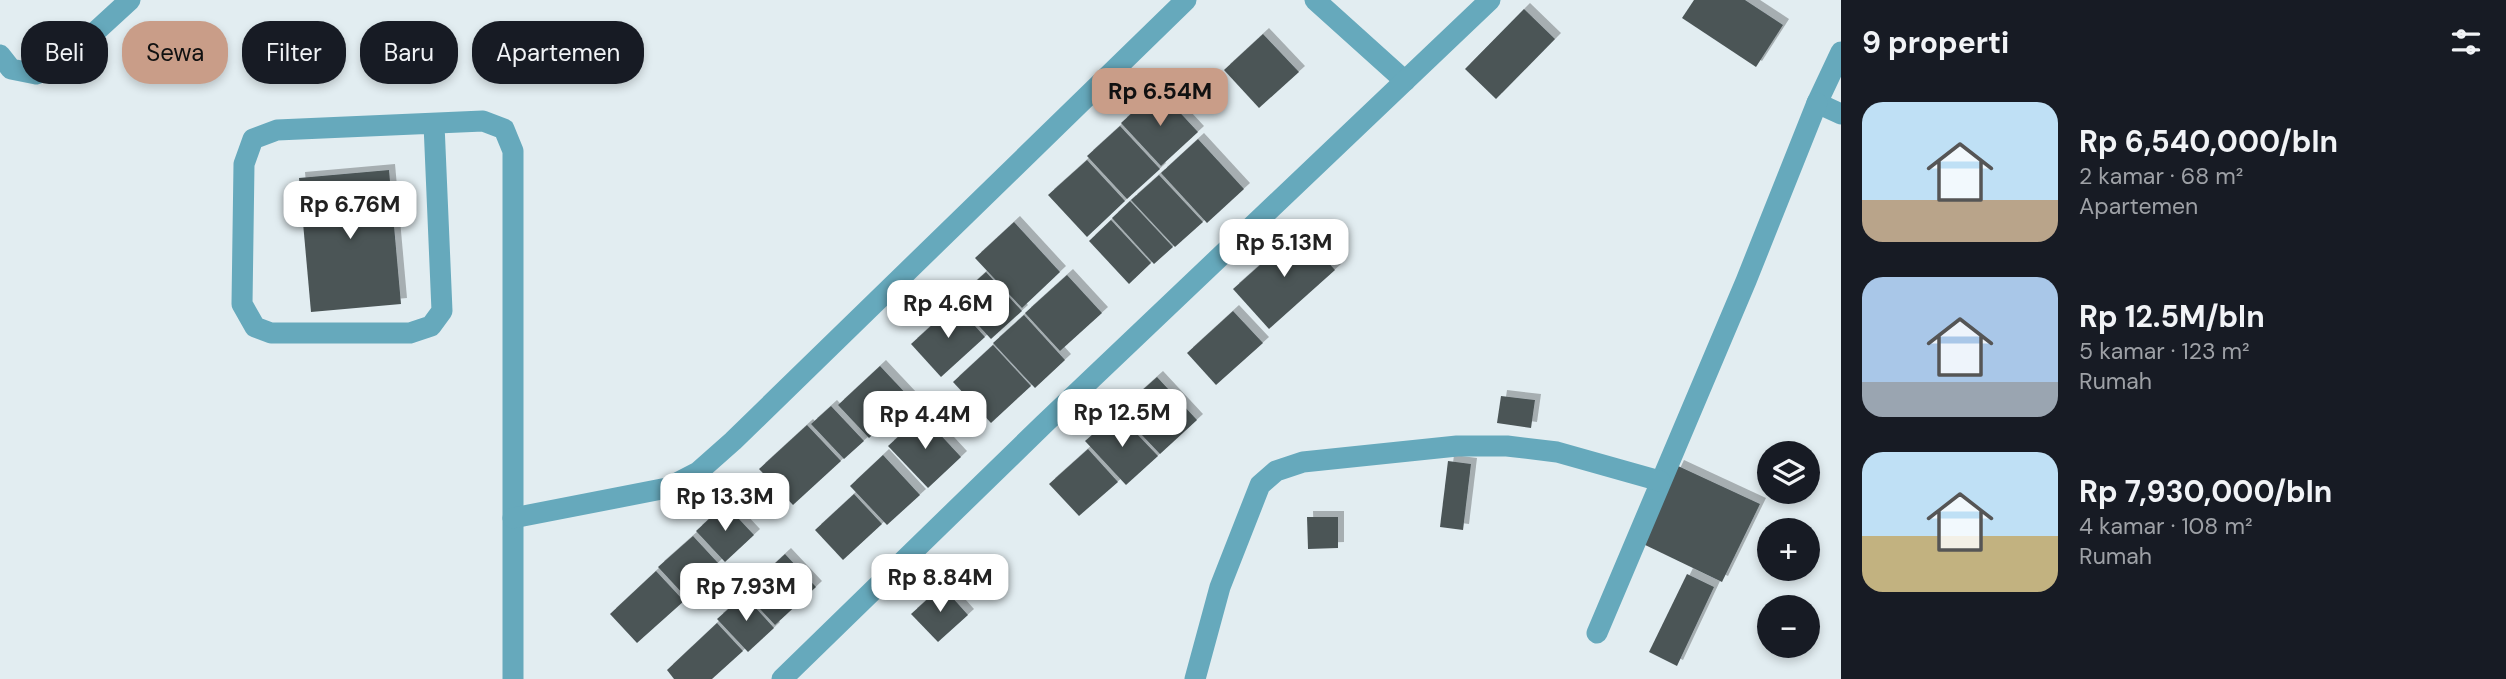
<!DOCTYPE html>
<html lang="id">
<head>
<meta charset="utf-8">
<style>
  :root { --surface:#171b24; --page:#20242c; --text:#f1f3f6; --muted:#9ea1a6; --accent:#c99d88 }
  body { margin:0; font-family:"DM Sans",sans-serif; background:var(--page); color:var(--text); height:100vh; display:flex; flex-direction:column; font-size:26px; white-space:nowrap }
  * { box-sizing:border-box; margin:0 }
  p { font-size:23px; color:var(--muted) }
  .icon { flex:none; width:38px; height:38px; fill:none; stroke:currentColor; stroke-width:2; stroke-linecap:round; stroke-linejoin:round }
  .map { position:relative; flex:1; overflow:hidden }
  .side { display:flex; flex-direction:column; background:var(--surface); width:665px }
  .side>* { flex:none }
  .top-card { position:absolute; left:21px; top:21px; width:665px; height:63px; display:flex; gap:14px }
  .buttons { position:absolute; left:1757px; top:441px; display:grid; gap:14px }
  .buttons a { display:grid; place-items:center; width:63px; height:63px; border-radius:50%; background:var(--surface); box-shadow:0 4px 10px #0003; font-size:35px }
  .price { position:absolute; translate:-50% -60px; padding:0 16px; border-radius:14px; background:#fff; color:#222; font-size:23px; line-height:46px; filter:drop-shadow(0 2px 4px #0008) }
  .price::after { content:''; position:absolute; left:50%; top:42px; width:21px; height:16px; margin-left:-10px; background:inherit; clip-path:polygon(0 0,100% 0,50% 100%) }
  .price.active { background:var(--accent); color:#111 }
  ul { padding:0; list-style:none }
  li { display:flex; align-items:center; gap:21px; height:175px; padding:0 21px }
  li span { display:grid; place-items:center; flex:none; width:196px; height:140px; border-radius:21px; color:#555 }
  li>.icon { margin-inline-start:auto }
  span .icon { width:84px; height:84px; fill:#fffc; stroke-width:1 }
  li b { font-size:30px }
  h2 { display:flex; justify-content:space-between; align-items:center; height:84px; padding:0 21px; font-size:30px }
  .chip { padding:0 24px; border-radius:28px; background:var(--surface); box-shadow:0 4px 10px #0003; font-size:24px; line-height:63px }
  .chip.active { background:var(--accent); color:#111 }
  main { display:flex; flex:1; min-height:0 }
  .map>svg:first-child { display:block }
</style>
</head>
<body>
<main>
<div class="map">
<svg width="1841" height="679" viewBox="0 0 1841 679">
  <defs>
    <filter id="shadow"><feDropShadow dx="6" dy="-6" stdDeviation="0" flood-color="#0004"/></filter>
  </defs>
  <rect width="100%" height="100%" fill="#e2edf1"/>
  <!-- building -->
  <g fill="#4b5557" filter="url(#shadow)">
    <polygon points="1694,0 1745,0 1783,25 1756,67 1682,18"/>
    <polygon points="1524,9 1555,39 1496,99 1465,69"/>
    <polygon points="1263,34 1299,72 1259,108 1224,70"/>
    <polygon points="1158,89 1198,132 1161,166 1121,123"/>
    <polygon points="1120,126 1160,169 1127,199 1087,156"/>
    <polygon points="1198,139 1244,189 1207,223 1161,173"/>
    <polygon points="1087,160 1125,201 1087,237 1048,195"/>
    <polygon points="389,170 401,304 311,312 299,178"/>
    <polygon points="1159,175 1203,222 1175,247 1131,200"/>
    <polygon points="1130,201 1173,247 1154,264 1112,218"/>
    <polygon points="1111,220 1151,263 1129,284 1089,241"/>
    <polygon points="1014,222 1060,272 1022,308 975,258"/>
    <polygon points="1299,230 1335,270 1269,329 1233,289"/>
    <polygon points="986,272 1022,311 991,339 955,300"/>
    <polygon points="1067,275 1102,313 1060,351 1025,313"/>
    <polygon points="955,304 985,337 941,377 911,344"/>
    <polygon points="1233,311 1263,343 1216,385 1187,353"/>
    <polygon points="1024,315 1065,360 1035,388 993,343"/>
    <polygon points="993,345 1031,386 991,423 953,382"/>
    <polygon points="880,366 911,399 869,438 838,405"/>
    <polygon points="1157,377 1197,420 1160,454 1119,411"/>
    <polygon points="1501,396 1535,400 1531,428 1497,423"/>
    <polygon points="831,406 864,441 844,459 811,424"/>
    <polygon points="1117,413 1158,456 1126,485 1085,441"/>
    <polygon points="922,415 961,457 928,488 888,446"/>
    <polygon points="807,425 841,461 793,505 759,469"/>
    <polygon points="1088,449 1118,482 1079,516 1049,484"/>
    <polygon points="883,455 920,495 887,525 850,486"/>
    <polygon points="1448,461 1471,464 1463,530 1440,527"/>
    <polygon points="1678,466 1760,504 1722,582 1641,543"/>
    <polygon points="854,494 882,524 843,560 815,530"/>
    <polygon points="725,504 754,535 725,562 696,531"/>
    <polygon points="1307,517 1338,517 1338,548 1308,549"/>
    <polygon points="693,536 718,563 684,595 658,567"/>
    <polygon points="785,554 816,587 775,625 744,592"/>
    <polygon points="656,571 684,601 637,643 610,614"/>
    <polygon points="1687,574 1714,587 1677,666 1649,652"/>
    <polygon points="942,586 968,615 938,642 911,614"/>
    <polygon points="744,595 774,628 748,652 717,619"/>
    <polygon points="717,623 743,651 712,679 674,679 667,670"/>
  </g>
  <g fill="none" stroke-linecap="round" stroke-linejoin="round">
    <!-- minor -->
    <g stroke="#66a9bc" stroke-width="21">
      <polyline points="1315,0 1405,81"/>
      <polyline points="1841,52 1817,103 1841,114"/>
      <polyline points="0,55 11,69 36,74 57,67 130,0"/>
      <polyline points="434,124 442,311 431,326 410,333 271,333 255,327 242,304 244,164 253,139 277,130 483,121 504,129 513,151 513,679"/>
      <polyline points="513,518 667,488 698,472 733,441 1186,0"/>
      <polyline points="1597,633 1746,281 1817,103"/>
      <polyline points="782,679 1044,424 1490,0"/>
      <polyline points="1195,679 1220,587 1260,485 1276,471 1303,462 1457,446 1507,446 1557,452 1660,481"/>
    </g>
  </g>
</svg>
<div class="buttons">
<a><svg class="icon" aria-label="layers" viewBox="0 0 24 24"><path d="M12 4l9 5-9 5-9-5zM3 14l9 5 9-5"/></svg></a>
<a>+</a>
<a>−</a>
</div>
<b class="price active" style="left:1160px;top:128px">Rp 6.54M</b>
<b class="price" style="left:350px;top:241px">Rp 6.76M</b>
<b class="price" style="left:1284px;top:279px">Rp 5.13M</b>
<b class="price" style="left:948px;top:340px">Rp 4.6M</b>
<b class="price" style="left:1122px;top:449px">Rp 12.5M</b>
<b class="price" style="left:925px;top:451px">Rp 4.4M</b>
<b class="price" style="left:725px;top:533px">Rp 13.3M</b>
<b class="price" style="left:940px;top:614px">Rp 8.84M</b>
<b class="price" style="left:746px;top:623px">Rp 7.93M</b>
<div class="top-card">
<a class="chip">Beli</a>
<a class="chip active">Sewa</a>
<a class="chip">Filter</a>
<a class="chip">Baru</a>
<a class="chip">Apartemen</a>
</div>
</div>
<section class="side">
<h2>9 properti<svg class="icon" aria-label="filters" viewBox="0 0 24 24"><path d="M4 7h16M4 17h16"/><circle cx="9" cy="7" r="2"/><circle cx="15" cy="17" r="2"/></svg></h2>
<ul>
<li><span style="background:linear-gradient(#bfe0f5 70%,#b9a48a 0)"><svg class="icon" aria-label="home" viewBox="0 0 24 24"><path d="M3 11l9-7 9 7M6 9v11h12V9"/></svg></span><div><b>Rp 6,540,000/bln</b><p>2 kamar · 68 m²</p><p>Apartemen</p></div></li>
<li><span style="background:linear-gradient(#a9c7e8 75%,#9aa5b1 0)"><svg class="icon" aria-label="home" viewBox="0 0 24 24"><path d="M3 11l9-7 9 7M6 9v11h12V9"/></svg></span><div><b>Rp 12.5M/bln</b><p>5 kamar · 123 m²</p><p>Rumah</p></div></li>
<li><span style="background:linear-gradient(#bfe0f5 60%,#c2b280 0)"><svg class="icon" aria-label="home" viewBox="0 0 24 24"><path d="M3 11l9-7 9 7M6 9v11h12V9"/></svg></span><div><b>Rp 7,930,000/bln</b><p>4 kamar · 108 m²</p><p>Rumah</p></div></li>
</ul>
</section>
</main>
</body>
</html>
